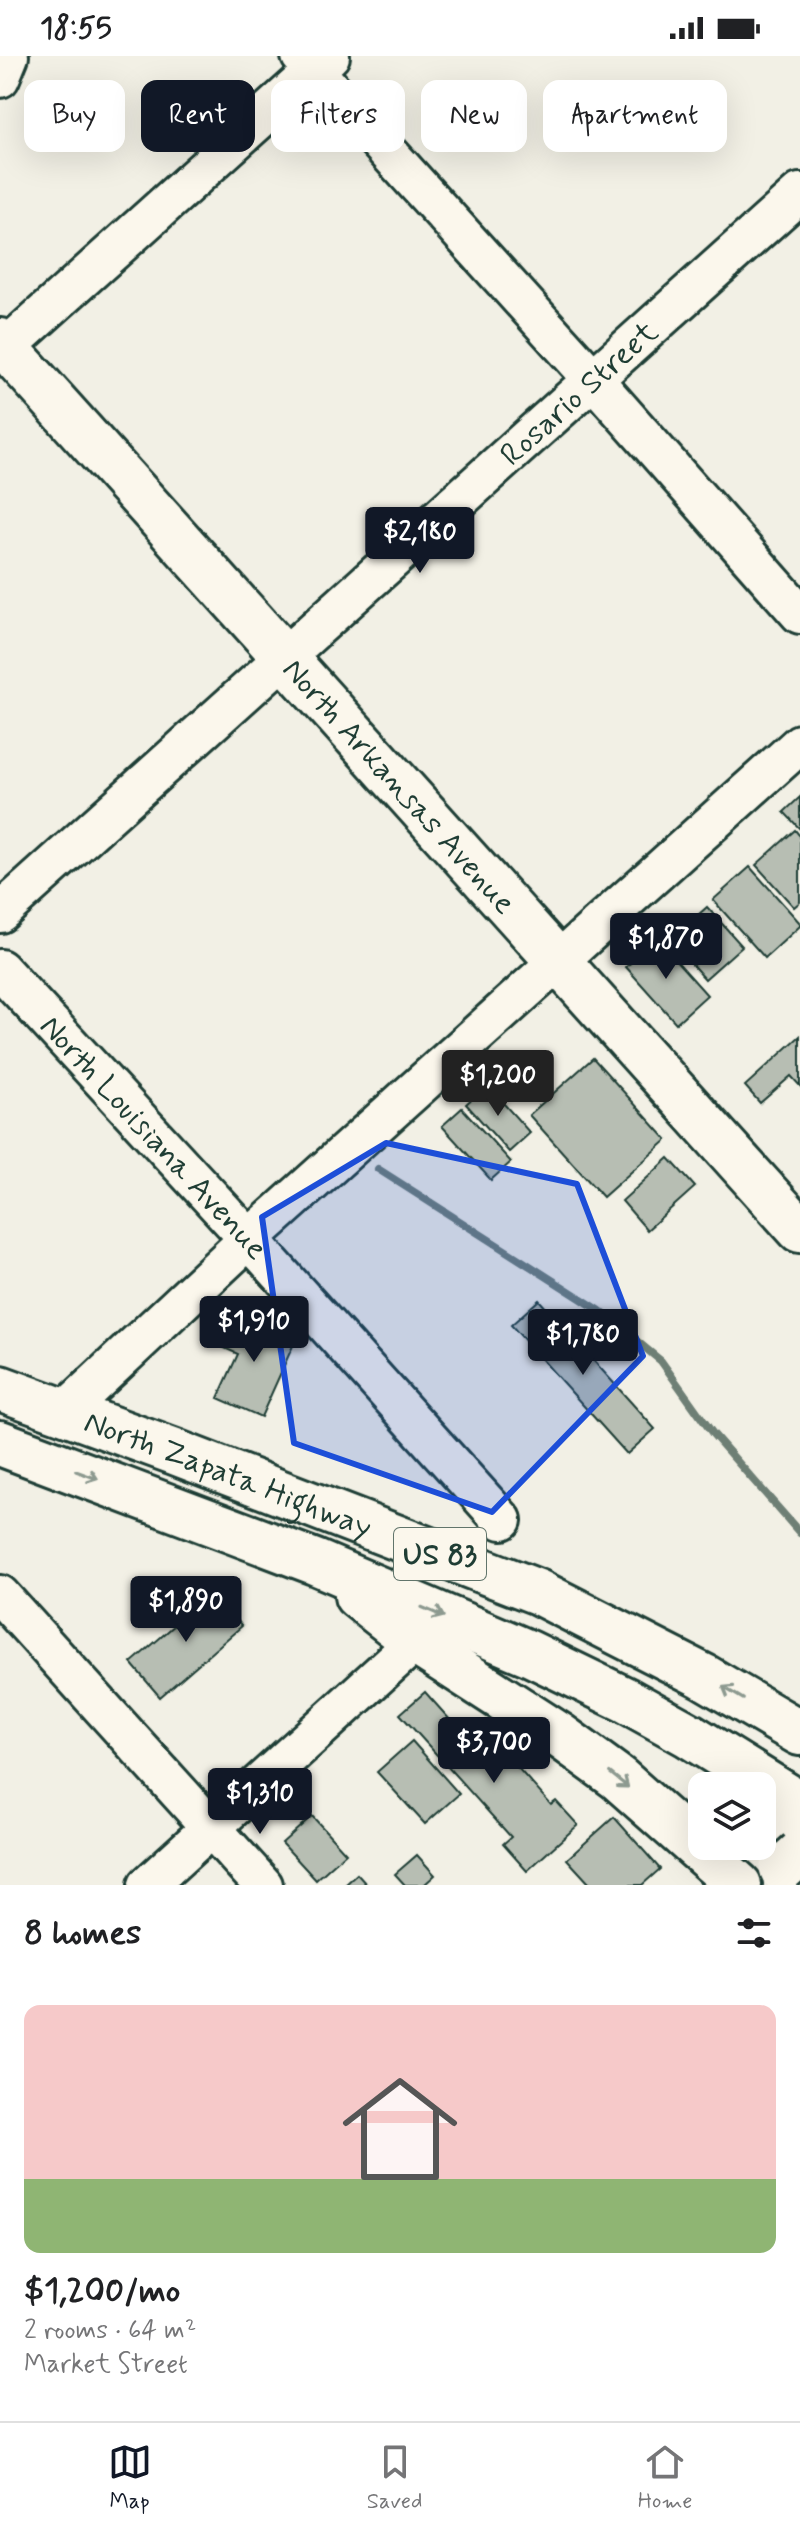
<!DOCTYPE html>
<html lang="en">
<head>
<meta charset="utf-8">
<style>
  :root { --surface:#fff; --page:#f2f2f2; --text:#202124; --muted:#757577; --line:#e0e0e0; --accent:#111827 }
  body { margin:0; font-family:Mynerve,sans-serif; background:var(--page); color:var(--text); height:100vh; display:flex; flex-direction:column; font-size:30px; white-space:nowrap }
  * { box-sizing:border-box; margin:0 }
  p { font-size:26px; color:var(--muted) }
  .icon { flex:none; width:44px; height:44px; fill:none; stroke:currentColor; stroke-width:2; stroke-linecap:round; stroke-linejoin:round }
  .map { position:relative; height:1829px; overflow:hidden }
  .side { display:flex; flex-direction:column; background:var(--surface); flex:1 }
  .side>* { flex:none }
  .top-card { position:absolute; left:24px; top:24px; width:752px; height:72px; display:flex; gap:16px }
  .fabs { position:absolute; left:688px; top:1716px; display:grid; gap:16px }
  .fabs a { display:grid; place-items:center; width:88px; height:88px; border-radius:16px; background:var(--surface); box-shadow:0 8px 32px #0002; font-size:40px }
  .price { position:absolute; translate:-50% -68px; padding:0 18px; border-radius:8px; background:var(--accent); color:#fff; font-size:26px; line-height:52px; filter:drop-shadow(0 2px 4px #0008) }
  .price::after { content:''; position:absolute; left:50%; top:48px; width:24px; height:18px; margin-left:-12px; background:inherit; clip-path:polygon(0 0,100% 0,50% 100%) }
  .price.active { background:#222; color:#fff }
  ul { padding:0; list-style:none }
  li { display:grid; align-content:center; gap:16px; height:424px; padding:0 24px }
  li span { display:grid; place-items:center; height:248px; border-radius:16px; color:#555 }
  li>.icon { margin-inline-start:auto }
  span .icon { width:144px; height:144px; fill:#fffc; stroke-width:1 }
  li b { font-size:34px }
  h2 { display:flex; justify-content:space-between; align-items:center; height:96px; padding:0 24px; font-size:34px }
  .chip { padding:0 28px; border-radius:16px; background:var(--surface); box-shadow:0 8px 32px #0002; font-size:28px; line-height:72px }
  .chip.active { background:var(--accent); color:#fff }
  .status { display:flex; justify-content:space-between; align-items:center; height:56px; padding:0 40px; background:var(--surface); direction:ltr }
  .status svg { height:22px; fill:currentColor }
  .dock { display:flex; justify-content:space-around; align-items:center; height:112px; border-top:2px solid var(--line); background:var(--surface); font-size:22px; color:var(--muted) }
  .dock a { display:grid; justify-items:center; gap:4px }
  .dock .active { color:var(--accent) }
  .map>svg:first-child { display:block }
</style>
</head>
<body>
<div class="status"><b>18:55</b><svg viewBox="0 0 49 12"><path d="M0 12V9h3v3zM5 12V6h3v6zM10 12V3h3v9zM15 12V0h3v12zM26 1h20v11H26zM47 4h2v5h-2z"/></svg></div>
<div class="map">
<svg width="800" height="1829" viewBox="0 0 800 1829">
  <rect width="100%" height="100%" fill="#f2f0e5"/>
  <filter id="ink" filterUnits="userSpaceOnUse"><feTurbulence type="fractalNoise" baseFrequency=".0125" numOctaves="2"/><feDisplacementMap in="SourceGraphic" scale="16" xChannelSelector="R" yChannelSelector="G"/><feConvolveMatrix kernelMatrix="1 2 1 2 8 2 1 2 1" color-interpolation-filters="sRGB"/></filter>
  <g filter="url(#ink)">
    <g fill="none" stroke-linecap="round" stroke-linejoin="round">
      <!-- stream -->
      <polyline stroke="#6e7f75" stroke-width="8" points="378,1113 599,1254 661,1305 713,1378 800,1477"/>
    </g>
    <!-- building -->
    <g fill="#b7beb3" stroke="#1f3d34" stroke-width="2">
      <polygon points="800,741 800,773 784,756"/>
      <polygon points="795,774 800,780 800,846 794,851 756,809"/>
      <polygon points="750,811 800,867 800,870 765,902 713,844"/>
      <polygon points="707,851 742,890 705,923 670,884"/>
      <polygon points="657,883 707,939 676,967 626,911"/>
      <polygon points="800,980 800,1030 791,1020 760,1047 745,1030"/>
      <polygon points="593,1002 667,1084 603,1141 529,1059"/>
      <polygon points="487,1029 530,1077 509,1096 466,1048"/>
      <polygon points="462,1052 511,1106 491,1124 442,1070"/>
      <polygon points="669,1102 695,1131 647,1174 622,1145"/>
      <polygon points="539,1244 655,1373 627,1398 511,1269"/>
      <polygon points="238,1257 296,1283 261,1361 218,1342 238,1298 222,1291"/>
      <polygon points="213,1536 242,1570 160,1641 131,1607"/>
      <polygon points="425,1636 478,1695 492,1683 551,1749 556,1745 578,1769 527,1815 503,1788 511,1781 400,1658"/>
      <polygon points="412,1685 459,1738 425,1768 377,1716"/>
      <polygon points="312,1760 346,1797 316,1824 282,1787"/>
      <polygon points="614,1761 660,1813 642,1829 588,1829 589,1827 567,1803"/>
      <polygon points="417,1799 435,1819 424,1829 405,1829 395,1818"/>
      <polygon points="357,1818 367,1829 345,1829"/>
    </g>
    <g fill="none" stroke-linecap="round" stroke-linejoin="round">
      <defs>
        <g id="minor">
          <polyline points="301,0 593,323 800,558"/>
          <polyline points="0,22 9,0"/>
          <polyline points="0,297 330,0"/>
          <path id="s1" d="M0 857 800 137"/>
          <path id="s2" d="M0 913 249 1183 502 1464"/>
          <polyline points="64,1356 249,1183 800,688"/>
          <polyline points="0,1539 263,1829"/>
          <polyline points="148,1829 415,1586"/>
        </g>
        <g id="major">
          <path id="s3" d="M0 285 800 1174"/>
          <path id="s4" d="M0 1332 175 1396 538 1536 703 1620 800 1677"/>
          <polyline points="0,1387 315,1506 529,1597 626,1644 689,1679 800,1748"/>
          <polyline points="357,1540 415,1586 559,1679 618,1722 739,1829"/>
          <polyline points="762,1759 800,1801"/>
        </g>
      </defs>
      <!-- minor casing -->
      <use href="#minor" stroke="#1f3d34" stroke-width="44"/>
      <!-- major casing -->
      <use href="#major" stroke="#1f3d34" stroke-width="50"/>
      <!-- minor -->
      <use href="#minor" stroke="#fbf7ec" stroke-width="38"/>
      <!-- major -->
      <use href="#major" stroke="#fbf7ec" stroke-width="44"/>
      <defs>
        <polyline id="major-bridge" points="782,1813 800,1797"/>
      </defs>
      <!-- major-bridge casing -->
      <use href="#major-bridge" stroke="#1f3d34" stroke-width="50" stroke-linecap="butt"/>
      <!-- major-bridge -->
      <use href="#major-bridge" stroke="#fbf7ec" stroke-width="44"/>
    </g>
    <!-- one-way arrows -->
    <defs><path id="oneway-shaft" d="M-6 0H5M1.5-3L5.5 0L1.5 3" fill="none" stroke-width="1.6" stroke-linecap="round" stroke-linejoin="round" transform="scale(2)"/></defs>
    <g stroke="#8d9a90">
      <use href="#oneway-shaft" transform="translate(87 1419) rotate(20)"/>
      <use href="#oneway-shaft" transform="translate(433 1556) rotate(23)"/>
      <use href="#oneway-shaft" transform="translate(733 1637) rotate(-149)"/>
      <use href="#oneway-shaft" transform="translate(619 1724) rotate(39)"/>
    </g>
  </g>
  <!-- marked area -->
  <path fill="#1d4ed8" fill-opacity="0.2" stroke="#1d4ed8" stroke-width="6" stroke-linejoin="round" d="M386 1087 577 1128 643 1300 492 1456 294 1387 262 1161Z"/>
  <g text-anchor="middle" stroke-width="8" stroke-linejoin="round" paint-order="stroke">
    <!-- shield labels -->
    <rect fill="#fbf7ec" stroke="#61756b" stroke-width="2" x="394" y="1472" width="92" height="52" rx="6"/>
    <g font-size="30" font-weight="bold" fill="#1f3d34">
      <text x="440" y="1508">US 83</text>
    </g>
    <!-- street labels -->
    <g font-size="32" fill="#1f3d34" stroke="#fbf7ec">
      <text dy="11" stroke="none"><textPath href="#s1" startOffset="778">Rosario Street</textPath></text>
      <text dy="11" stroke="none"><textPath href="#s3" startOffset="598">North Arkansas Avenue</textPath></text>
      <text dy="11" stroke="none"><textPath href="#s2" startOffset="228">North Louisiana Avenue</textPath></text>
      <text dy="11" stroke="none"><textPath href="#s4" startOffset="244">North Zapata Highway</textPath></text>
    </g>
  </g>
</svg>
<div class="fabs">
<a><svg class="icon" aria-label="layers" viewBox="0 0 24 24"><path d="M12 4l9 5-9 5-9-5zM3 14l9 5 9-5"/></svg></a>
</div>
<b class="price" style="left:420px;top:519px">$2,180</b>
<b class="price" style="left:666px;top:925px">$1,870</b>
<b class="price active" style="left:498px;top:1062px">$1,200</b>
<b class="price" style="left:254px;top:1308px">$1,910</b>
<b class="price" style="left:583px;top:1321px">$1,780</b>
<b class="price" style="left:186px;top:1588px">$1,890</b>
<b class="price" style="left:494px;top:1729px">$3,700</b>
<b class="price" style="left:260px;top:1780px">$1,310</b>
<div class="top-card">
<a class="chip">Buy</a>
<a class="chip active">Rent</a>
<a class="chip">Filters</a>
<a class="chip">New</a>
<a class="chip">Apartment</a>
</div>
</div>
<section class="side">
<h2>8 homes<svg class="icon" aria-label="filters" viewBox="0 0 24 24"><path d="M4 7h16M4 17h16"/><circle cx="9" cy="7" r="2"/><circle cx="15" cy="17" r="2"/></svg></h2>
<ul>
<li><span style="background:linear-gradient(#f6c9c9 70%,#8fb573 0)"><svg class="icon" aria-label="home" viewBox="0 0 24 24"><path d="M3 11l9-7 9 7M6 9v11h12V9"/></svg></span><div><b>$1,200/mo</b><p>2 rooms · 64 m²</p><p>Market Street</p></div></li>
</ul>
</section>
<nav class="dock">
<a class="active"><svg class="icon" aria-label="map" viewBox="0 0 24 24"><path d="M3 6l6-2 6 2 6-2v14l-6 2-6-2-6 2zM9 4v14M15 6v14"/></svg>Map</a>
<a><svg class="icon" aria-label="saved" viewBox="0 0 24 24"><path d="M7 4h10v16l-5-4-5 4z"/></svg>Saved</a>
<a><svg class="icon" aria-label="home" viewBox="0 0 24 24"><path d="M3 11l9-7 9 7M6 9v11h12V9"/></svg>Home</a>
</nav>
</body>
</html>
